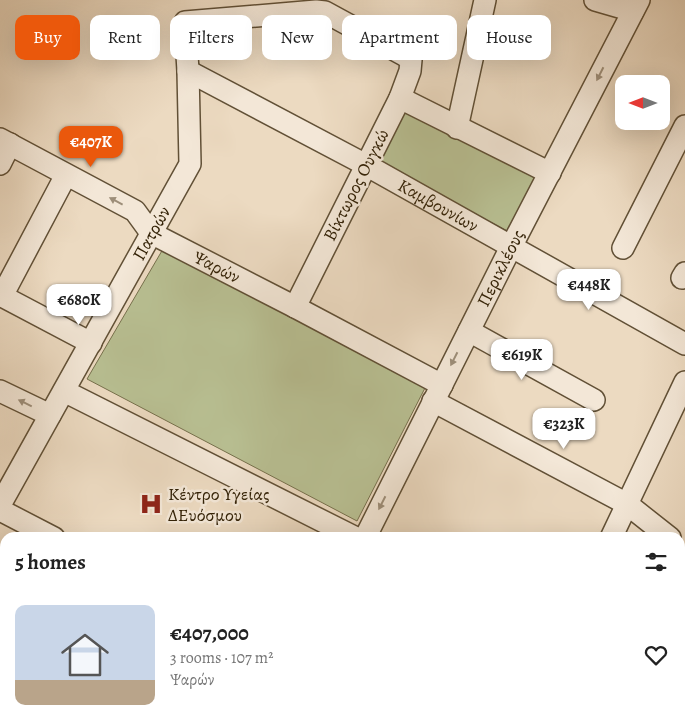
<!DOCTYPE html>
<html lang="en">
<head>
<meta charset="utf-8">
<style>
  :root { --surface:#fff; --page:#f2f2f2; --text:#222; --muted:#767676; --line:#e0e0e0; --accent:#ea580c }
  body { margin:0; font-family:Alegreya,serif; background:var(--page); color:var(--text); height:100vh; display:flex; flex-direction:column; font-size:19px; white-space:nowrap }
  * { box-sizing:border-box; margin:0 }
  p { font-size:16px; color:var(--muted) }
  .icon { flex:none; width:28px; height:28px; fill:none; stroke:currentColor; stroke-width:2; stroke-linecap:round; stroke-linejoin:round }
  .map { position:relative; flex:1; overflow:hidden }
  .side { position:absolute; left:0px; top:532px; width:685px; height:196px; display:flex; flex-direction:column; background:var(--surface); border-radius:15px 15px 0 0; box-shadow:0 5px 20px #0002 }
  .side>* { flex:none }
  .guide { position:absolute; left:15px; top:15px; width:655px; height:45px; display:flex; gap:10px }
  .needle { width:32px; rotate:270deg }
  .buttons { position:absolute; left:615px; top:75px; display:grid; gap:10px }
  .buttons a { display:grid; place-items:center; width:55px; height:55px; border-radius:10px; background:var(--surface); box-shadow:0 5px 20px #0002; font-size:25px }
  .price { position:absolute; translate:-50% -42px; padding:0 11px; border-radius:10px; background:#fff; color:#222; font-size:16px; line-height:32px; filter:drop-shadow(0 1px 2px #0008) }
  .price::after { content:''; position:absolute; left:50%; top:30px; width:15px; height:11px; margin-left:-8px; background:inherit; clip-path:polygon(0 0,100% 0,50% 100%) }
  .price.current { background:var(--accent); color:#fff }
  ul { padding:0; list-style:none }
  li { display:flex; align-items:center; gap:15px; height:125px; padding:0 15px }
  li+li { border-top:1px solid var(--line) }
  li span { display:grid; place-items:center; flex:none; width:140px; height:100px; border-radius:10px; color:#555 }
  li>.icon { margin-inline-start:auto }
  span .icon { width:60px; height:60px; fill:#fffc; stroke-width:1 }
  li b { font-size:21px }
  h2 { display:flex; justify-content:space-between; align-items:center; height:60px; padding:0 15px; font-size:21px }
  .chip { padding:0 18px; border-radius:10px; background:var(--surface); box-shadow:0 5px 20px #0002; font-size:18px; line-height:45px }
  .chip.current { background:var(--accent); color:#fff }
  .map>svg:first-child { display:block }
</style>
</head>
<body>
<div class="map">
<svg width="685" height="728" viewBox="0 0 685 728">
  <rect width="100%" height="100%" fill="#ecdac1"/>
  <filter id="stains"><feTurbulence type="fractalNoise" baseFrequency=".004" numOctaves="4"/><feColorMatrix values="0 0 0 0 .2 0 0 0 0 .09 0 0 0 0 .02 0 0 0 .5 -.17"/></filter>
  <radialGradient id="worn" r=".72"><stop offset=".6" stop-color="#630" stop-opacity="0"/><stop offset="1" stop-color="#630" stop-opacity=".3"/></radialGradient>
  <!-- green -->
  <g fill="#b8bf92" stroke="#76704c">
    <polygon points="400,108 546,183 519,237 375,162"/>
    <polygon points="163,249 425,388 357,521 87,379"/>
    <polygon points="0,688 5,692 5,724 44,724 49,728 0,728"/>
  </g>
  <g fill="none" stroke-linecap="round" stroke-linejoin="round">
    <defs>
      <g id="minor">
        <polyline points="595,0 633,11"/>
        <path id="s1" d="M188 71 366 165 685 344"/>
        <polyline points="400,98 550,173"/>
        <polyline points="457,128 485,0"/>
        <path id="s2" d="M0 139 135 211 151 233 295 307 442 385"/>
        <polyline points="0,164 10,144"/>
        <polyline points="623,248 685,126"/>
        <polyline points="682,278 685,273"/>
        <polyline points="0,295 91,343"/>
        <polyline points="2,296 66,175"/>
        <polyline points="469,331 594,400"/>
        <polyline points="0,391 50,415"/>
        <polyline points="64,391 356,538"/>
        <polyline points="433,401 627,504 670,538"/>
        <path id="s3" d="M0 505 190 164 188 71 185 22 316 11 325 12 404 55 411 60 410 71 400 98 295 307"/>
        <polyline points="0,510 54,538"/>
        <path id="s4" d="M365 538 511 247 639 0"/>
        <polyline points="611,538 685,382"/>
        <polyline points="680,620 685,623"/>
        <polyline points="0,629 5,620"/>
        <polyline points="0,672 5,676"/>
        <polyline points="64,724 69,728"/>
        <polyline points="627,724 636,728"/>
        <polyline points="266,728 268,724"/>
        <polyline points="512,728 514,724"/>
      </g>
    </defs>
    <!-- minor casing -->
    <use href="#minor" stroke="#615036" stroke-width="24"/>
    <!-- minor -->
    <use href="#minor" stroke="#f3e7d7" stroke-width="21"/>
  </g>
  <!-- one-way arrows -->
  <defs><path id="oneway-solid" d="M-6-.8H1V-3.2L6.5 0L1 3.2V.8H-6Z" transform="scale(1.25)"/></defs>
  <g fill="#9d8e79">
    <use href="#oneway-solid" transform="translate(600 74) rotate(117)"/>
    <use href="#oneway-solid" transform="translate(116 201) rotate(-152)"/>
    <use href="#oneway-solid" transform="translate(454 359) rotate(117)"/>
    <use href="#oneway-solid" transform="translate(25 403) rotate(-154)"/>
    <use href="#oneway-solid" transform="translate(382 503) rotate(117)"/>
  </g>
  <!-- icons -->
  <defs>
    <symbol id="hospital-bare" viewBox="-9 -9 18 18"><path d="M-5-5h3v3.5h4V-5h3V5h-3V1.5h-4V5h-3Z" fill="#8f2418" stroke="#f3e7d7" stroke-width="2.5" paint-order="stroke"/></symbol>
  </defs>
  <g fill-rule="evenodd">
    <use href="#hospital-bare" x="135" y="488" width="32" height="32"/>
  </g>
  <g text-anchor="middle" stroke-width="5" stroke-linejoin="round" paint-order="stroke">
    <!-- street labels -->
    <g font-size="18" fill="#332207" stroke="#f3e7d7">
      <text transform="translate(356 185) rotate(-63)" y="6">Βίκτωρος Ουγκώ</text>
      <text dy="6" stroke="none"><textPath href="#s1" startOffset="284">Καμβουνίων</textPath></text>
      <text dy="6" stroke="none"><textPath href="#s3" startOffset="311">Πατρών</textPath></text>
      <text dy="6" stroke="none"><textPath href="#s2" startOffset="254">Ψαρών</textPath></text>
      <text dy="6" stroke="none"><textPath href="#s4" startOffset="302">Περικλέους</textPath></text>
    </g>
    <!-- poi labels -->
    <g font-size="18" fill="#332207" stroke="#f3e7d7" text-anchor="start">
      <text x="168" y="500">Κέντρο Υγείας<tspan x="168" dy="21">ΔΕυόσμου</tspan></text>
    </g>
  </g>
  <rect width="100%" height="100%" filter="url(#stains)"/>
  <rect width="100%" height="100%" fill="url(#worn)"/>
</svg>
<div class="buttons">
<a><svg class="needle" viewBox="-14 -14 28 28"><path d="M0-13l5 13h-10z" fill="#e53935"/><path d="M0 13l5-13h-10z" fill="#767676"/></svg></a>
</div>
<b class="price current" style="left:91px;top:168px">€407K</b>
<b class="price" style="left:589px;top:311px">€448K</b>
<b class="price" style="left:79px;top:326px">€680K</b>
<b class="price" style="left:522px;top:381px">€619K</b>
<b class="price" style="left:564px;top:450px">€323K</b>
<div class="guide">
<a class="chip current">Buy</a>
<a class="chip">Rent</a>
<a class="chip">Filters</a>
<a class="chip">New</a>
<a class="chip">Apartment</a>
<a class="chip">House</a>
</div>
<section class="side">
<h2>5 homes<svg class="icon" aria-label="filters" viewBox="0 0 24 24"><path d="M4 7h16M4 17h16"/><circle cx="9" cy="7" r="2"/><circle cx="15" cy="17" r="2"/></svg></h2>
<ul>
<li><span style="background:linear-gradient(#c9d6e8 75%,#b9a48a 0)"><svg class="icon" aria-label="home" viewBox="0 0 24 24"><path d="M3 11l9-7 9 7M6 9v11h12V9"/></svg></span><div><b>€407,000</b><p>3 rooms · 107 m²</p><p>Ψαρών</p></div><svg class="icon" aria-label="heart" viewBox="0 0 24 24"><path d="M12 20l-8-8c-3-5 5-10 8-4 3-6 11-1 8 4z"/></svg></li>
</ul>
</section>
</div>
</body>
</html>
